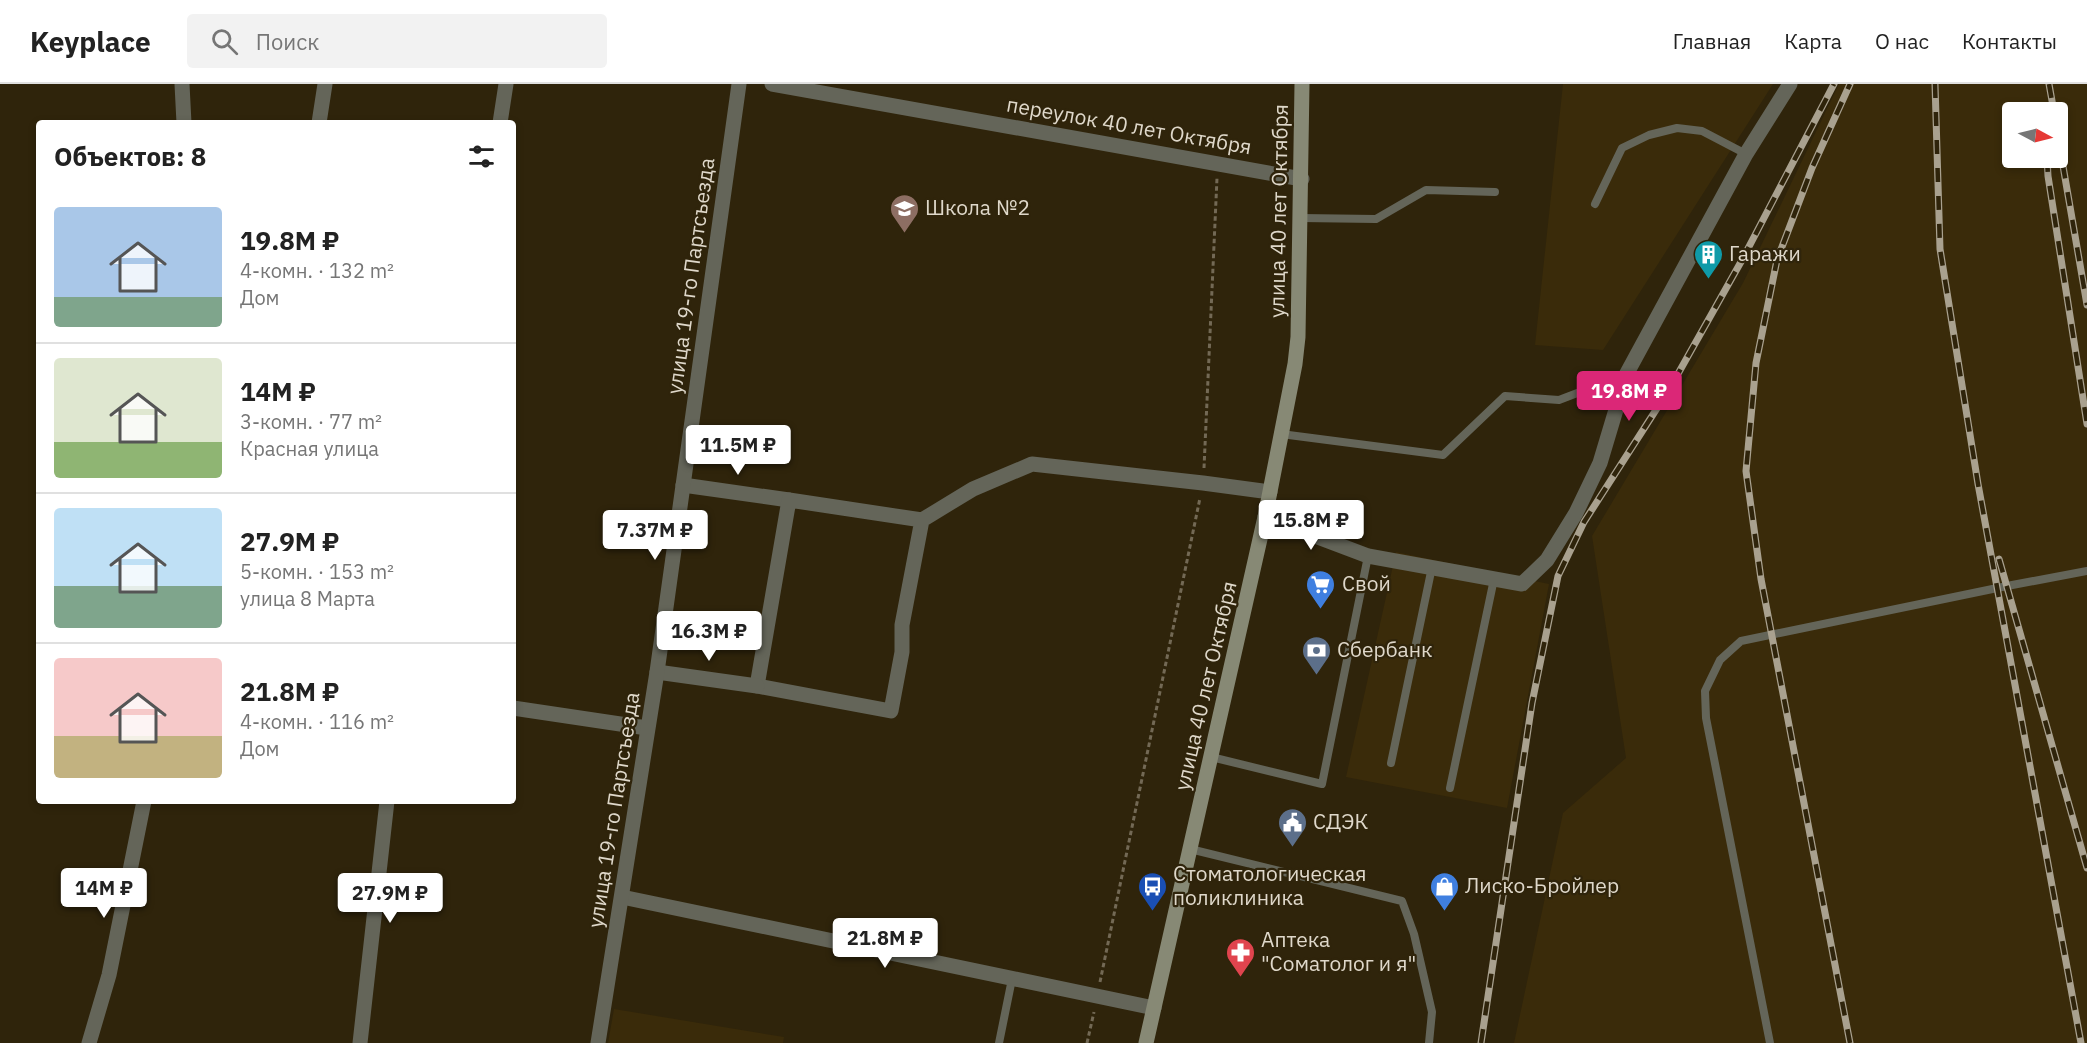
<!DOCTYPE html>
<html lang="ru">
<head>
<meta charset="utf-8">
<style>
  :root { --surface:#fff; --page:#f2f2f2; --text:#222; --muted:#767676; --line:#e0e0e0; --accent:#db2777 }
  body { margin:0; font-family:"IBM Plex Sans",sans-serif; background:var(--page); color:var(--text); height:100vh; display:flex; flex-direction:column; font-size:22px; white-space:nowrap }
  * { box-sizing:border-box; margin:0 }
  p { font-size:20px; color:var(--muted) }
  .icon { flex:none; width:33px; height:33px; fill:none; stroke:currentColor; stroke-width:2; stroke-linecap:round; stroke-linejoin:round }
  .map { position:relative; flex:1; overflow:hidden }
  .details { position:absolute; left:36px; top:36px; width:480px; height:684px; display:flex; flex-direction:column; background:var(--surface); border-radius:6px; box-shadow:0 3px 9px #0003 }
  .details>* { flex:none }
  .needle { width:39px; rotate:97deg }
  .controls { position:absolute; left:2002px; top:18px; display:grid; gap:12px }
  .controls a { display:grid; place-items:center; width:66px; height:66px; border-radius:6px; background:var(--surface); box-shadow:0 3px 9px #0003; font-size:30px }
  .price { position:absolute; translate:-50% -51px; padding:0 14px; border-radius:6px; background:#fff; color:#222; font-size:20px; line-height:39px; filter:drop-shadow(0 2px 3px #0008) }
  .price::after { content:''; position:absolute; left:50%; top:36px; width:18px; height:14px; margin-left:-9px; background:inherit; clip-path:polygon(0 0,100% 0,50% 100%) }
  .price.on { background:var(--accent); color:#fff }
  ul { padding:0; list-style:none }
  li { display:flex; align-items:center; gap:18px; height:150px; padding:0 18px }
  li+li { border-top:2px solid var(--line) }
  li span { display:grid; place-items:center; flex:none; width:168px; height:120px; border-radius:6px; color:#555 }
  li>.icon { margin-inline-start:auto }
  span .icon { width:72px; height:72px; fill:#fffc; stroke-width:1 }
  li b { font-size:26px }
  h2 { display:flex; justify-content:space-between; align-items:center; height:72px; padding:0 18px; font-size:26px }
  header { display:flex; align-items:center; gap:36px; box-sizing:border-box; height:84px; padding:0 30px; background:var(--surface); border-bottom:2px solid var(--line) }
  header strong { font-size:28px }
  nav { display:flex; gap:33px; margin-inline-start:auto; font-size:21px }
  .search { width:420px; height:54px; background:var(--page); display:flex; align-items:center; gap:15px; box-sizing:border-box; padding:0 21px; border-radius:6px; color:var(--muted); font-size:22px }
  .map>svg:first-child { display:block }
</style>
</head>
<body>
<header>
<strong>Keyplace</strong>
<div class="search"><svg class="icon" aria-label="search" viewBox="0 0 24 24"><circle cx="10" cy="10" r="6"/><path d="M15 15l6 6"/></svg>Поиск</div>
<nav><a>Главная</a><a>Карта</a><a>О нас</a><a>Контакты</a></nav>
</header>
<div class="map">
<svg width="2087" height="959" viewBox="0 0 2087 959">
  <rect width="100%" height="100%" fill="#2f240b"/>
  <!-- built -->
  <g fill="#3a2b0a" fill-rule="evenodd">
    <polygon points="1563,0 1773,0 1603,266 1535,261"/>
    <path d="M1839 0H2087V959H1514L1563 729 1626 674 1592 452 1743 199ZM2013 28H2058V74H2013Z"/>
    <polygon points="1396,468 1549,500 1507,724 1346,693"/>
    <polygon points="614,925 784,953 783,959 608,959"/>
  </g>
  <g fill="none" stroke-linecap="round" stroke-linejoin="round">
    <!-- path -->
    <g stroke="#736955" stroke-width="3" stroke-dasharray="4.5 3" stroke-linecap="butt">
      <polyline points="1204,384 1217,94"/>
      <polyline points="1100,898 1200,414"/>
      <polyline points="1087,959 1094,928"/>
    </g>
    <!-- service -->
    <g stroke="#646559" stroke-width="8">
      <polyline points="1595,120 1622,64 1649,51 1677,44 1702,47 1746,70"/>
      <polyline points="1301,134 1376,135 1426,106 1495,108"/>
      <polyline points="1281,350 1443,371 1505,312 1559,316 1627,290"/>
      <polyline points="1211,673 1322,700 1368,472"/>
      <polyline points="1391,679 1432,483"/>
      <polyline points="1450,704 1494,495"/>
      <polyline points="1190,765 1402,817 1414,850 1432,928 1429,959"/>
      <polyline points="999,959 1012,895"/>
      <polyline points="1770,959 1706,634 1705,607 1720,576 1741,557 2007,502 2087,487"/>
    </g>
    <!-- minor -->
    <g stroke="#646559" stroke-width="15">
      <polyline points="182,0 184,39"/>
      <polyline points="772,0 1302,95"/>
      <polyline points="319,39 325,0"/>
      <polyline points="500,39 506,0"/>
      <polyline points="683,401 789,416"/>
      <polyline points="1265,433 1368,472 1522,500 1547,476 1576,429 1600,379 1627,289 1746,70 1790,0"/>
      <polyline points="922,436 902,541 902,568 891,627 757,602 789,416 922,436 973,405 1032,380 1203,399 1270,408"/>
      <polyline points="657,588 757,602"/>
      <polyline points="513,624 647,644"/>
      <polyline points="622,813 1154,924"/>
      <polyline points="89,959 109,891 144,717"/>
      <polyline points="360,959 387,717"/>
      <polyline points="598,959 657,588 739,0"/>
    </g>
    <!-- secondary -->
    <polyline stroke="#878975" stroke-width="15" points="1146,959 1265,433 1295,280 1298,253 1302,0"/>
    <defs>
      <g id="rail">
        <polyline points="1935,0 1940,165 1978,400 2081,959"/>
        <polyline points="2049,0 2054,28"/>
        <polyline points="2058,53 2087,221"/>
        <polyline points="2047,74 2048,92 2087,340"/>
        <polyline points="1999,475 2087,784"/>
        <polyline points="1481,959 1532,619 1558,492 1584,438 1670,304 1742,176 1834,0"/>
        <polyline points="1850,959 1761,495 1746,387 1756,279 1777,176 1812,84 1850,0"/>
      </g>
    </defs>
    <!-- rail casing -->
    <use href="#rail" stroke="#a9a18f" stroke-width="7"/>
    <!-- rail -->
    <use href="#rail" stroke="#2f240b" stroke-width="4.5" stroke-dasharray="14" stroke-linecap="butt"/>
  </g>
  <!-- icons -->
  <defs>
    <symbol id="school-pin" viewBox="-11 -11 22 30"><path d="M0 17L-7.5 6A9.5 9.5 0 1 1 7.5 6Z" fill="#8d6e63" stroke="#2f240b"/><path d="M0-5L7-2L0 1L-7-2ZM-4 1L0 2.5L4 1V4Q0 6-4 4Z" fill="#fff"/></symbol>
    <symbol id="building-pin" viewBox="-11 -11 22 30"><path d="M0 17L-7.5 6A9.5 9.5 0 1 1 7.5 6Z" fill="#0f9aa8" stroke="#2f240b"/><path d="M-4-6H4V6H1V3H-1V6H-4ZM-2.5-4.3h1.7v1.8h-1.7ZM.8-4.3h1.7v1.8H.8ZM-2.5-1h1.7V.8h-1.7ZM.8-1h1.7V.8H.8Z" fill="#fff"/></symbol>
    <symbol id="supermarket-pin" viewBox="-11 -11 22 30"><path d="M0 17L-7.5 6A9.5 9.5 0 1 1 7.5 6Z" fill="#3f7fe0" stroke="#2f240b"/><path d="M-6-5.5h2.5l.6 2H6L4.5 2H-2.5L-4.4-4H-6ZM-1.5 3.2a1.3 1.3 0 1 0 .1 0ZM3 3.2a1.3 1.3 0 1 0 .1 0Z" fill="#fff"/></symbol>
    <symbol id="bank-pin" viewBox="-11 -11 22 30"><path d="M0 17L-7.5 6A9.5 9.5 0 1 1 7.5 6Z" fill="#5c6f8a" stroke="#2f240b"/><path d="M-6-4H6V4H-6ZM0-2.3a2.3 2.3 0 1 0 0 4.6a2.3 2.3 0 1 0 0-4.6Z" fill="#fff"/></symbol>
    <symbol id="civic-pin" viewBox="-11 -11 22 30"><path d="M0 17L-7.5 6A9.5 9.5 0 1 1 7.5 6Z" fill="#5c6f8a" stroke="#2f240b"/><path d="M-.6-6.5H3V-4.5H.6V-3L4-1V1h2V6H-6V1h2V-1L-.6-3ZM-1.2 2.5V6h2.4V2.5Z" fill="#fff"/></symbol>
    <symbol id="bus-pin" viewBox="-11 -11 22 30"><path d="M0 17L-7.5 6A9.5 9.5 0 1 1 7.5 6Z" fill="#1a4fb4" stroke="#2f240b"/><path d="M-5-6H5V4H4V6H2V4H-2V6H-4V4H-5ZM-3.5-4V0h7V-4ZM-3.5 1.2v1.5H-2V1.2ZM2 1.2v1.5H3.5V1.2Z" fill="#fff"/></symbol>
    <symbol id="shop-pin" viewBox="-11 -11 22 30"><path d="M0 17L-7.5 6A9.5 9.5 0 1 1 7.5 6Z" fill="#3f7fe0" stroke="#2f240b"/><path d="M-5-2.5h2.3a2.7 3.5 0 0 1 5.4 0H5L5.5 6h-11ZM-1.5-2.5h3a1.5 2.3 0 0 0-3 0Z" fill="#fff"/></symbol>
    <symbol id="pharmacy-pin" viewBox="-11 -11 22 30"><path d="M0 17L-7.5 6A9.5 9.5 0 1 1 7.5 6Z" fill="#e0444e" stroke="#2f240b"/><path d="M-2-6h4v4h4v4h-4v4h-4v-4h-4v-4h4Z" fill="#fff"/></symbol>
  </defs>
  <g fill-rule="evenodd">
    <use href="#school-pin" x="888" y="108" width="33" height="45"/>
    <use href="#building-pin" x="1692" y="154" width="33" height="45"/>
    <use href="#supermarket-pin" x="1304" y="484" width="33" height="45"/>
    <use href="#bank-pin" x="1300" y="550" width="33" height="45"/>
    <use href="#civic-pin" x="1276" y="722" width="33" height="45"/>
    <use href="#bus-pin" x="1136" y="786" width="33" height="45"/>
    <use href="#shop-pin" x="1428" y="786" width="33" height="45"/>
    <use href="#pharmacy-pin" x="1224" y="852" width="33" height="45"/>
  </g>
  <g text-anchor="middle" stroke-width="4.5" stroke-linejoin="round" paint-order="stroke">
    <!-- street labels -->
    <g font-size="21" fill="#dfd8ca" stroke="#2f240b">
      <text transform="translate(1129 42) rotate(10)" y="7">переулок 40 лет Октября</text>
      <text transform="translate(1279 127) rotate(-89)" y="7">улица 40 лет Октября</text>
      <text transform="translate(691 192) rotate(-82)" y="7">улица 19-го Партсъезда</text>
      <text transform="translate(1206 602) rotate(-77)" y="7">улица 40 лет Октября</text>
      <text transform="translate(614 726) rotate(-81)" y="7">улица 19-го Партсъезда</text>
    </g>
    <!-- poi labels -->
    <g font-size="21" fill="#dfd8ca" stroke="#2f240b" text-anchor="start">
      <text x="925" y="131">Школа №2</text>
      <text x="1729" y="177">Гаражи</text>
      <text x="1342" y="507">Свой</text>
      <text x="1337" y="573">Сбербанк</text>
      <text x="1313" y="745">СДЭК</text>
      <text x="1173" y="797">Стоматологическая<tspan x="1173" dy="24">поликлиника</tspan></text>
      <text x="1465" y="809">Лиско-Бройлер</text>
      <text x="1261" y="863">Аптека<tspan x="1261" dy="24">"Соматолог и я"</tspan></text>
    </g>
  </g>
</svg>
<div class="controls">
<a><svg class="needle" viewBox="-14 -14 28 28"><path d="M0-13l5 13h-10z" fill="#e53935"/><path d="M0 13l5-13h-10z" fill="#767676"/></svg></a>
</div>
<b class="price on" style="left:1629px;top:338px">19.8M ₽</b>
<b class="price" style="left:738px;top:392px">11.5M ₽</b>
<b class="price" style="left:1311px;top:467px">15.8M ₽</b>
<b class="price" style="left:655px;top:477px">7.37M ₽</b>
<b class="price" style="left:709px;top:578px">16.3M ₽</b>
<b class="price" style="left:104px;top:835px">14M ₽</b>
<b class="price" style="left:390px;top:840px">27.9M ₽</b>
<b class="price" style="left:885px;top:885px">21.8M ₽</b>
<section class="details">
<h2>Объектов: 8<svg class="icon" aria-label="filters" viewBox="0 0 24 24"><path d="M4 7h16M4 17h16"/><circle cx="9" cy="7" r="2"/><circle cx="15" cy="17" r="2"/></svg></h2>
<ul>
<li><span style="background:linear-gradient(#a9c7e8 75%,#7fa58c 0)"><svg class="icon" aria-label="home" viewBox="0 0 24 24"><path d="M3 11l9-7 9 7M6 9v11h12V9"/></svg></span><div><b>19.8M ₽</b><p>4-комн. · 132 m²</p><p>Дом</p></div></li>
<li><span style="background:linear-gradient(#dfe7d0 70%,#8fb573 0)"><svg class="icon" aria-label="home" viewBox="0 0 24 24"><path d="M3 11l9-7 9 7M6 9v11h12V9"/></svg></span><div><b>14M ₽</b><p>3-комн. · 77 m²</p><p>Красная улица</p></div></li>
<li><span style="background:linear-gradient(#bfe0f5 65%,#7fa58c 0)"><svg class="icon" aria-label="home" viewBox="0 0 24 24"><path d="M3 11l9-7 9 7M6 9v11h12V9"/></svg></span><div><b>27.9M ₽</b><p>5-комн. · 153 m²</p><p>улица 8 Марта</p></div></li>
<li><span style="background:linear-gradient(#f6c9c9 65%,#c2b280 0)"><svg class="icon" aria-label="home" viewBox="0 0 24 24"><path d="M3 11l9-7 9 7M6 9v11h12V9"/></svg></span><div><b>21.8M ₽</b><p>4-комн. · 116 m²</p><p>Дом</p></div></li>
</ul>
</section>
</div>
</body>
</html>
